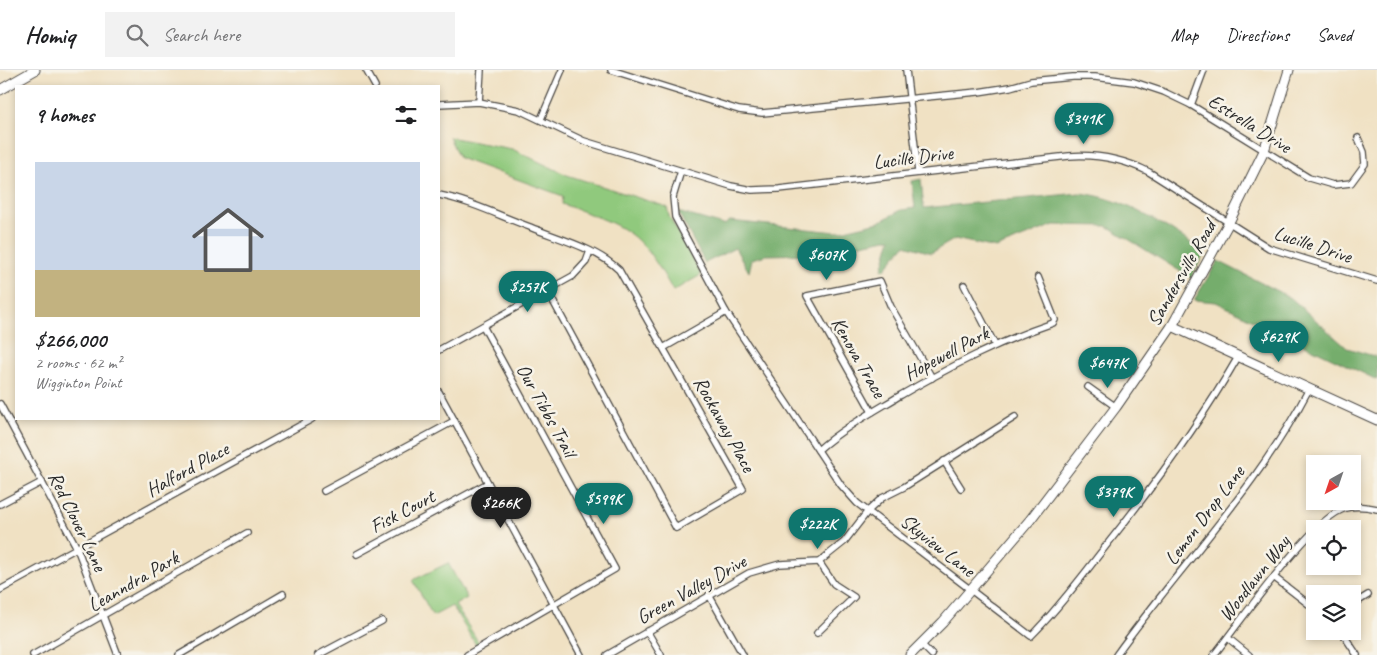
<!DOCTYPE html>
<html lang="en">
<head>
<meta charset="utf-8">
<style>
  :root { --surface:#fff; --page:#f2f2f2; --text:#202124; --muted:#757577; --line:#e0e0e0; --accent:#0f766e }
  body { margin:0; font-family:Caveat,sans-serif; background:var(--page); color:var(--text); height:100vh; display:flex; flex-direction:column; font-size:19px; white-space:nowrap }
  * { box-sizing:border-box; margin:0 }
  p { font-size:16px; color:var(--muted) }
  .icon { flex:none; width:28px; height:28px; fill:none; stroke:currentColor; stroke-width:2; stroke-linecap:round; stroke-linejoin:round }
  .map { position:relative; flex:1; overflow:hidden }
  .panel { position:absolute; left:15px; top:15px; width:425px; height:335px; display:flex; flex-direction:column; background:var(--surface); border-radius:0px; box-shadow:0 2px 8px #0003 }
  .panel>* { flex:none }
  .needle { width:32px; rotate:220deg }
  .fabs { position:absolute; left:1306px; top:385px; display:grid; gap:10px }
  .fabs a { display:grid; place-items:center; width:55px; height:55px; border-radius:0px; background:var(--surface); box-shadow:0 2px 8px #0003; font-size:25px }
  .price { position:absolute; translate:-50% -42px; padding:0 11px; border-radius:18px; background:var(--accent); color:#fff; font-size:16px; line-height:32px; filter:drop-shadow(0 1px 2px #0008) }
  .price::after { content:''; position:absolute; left:50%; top:30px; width:15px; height:11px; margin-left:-8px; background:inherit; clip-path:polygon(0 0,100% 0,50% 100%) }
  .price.current { background:#222; color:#fff }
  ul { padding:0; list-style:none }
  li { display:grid; align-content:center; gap:10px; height:265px; padding:0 20px }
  li span { display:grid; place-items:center; height:155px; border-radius:0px; color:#555 }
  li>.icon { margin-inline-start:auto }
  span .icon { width:90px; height:90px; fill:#fffc; stroke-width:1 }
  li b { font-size:21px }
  h2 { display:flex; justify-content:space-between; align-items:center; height:60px; padding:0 20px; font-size:21px }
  header { display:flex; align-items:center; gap:30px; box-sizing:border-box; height:70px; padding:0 25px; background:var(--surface); border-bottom:1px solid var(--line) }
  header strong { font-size:24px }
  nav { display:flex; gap:28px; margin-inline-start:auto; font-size:18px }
  .search { width:350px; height:45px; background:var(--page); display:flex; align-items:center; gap:12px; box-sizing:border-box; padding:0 18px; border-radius:0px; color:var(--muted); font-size:19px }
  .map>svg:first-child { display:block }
</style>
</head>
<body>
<header>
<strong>Homiq</strong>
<div class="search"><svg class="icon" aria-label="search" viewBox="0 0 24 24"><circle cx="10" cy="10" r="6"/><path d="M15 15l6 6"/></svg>Search here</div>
<nav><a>Map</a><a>Directions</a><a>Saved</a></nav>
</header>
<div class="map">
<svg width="1377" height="585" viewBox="0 0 1377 585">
  <rect width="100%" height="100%" fill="#f7f3e8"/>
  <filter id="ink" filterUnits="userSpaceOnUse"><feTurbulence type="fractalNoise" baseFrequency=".02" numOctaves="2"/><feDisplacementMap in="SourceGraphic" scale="10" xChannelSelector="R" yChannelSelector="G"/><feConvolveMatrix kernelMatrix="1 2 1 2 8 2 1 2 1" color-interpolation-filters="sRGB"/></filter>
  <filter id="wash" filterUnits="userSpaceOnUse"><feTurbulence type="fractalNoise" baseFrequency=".0096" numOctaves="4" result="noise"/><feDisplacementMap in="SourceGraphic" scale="20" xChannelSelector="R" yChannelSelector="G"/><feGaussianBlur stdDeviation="1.12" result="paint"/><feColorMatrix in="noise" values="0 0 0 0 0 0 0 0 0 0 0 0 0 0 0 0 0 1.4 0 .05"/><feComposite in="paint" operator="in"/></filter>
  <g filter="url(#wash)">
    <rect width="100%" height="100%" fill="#f0e1c3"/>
    <!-- green -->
    <g fill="#90c97d" stroke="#5e7a54">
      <path d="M449 67 512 79 567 105 667 137 669 146 701 205 673 221C639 159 626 157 562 134L563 126 459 88Z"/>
      <polygon points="448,493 467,528 455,535 479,573 476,575 452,536 433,546 413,510"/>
    </g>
    <!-- forest -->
    <g fill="#74ad6c" stroke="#506c4c">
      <path d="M921 109 924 138 1080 123C1127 128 1166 157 1205 182L1191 208 1107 156 1054 155 996 178 955 169 931 183 905 175 884 200 882 199 891 168 812 184 766 185 752 189 749 202 735 178 705 193 678 142 724 155 730 151 836 162 879 152 901 140 915 138 912 111Z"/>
      <polygon points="1218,191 1291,228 1347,278 1377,287 1377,310 1216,232 1194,230"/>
    </g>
  </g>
  <g filter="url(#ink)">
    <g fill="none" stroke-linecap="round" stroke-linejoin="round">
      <defs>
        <g id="street">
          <polyline points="366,0 375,16"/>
          <polyline points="611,0 739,40 762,43 978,22 1010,17 1031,11 1073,7 1095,7 1134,12 1164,22 1191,35 1309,108 1333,115 1351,113 1365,94 1364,82 1358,68"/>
          <polyline points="906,0 918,102"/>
          <polyline points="479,32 481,0"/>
          <path d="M439 34 479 32 519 40 584 71 731 116 752 120 779 119 1069 86C1097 84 1123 89 1149 102L1269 178 1377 211"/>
          <polyline points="1191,35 1204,0"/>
          <polyline points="541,49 562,0"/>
          <path d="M681 101 673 127 675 147 726 242 841 415 857 433 1031 566C1059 538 1084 504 1109 472 1156 413 1200 353 1238 287"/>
          <path d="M439 125C470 131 500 146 530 157 559 169 596 178 619 200L743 419 676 458 547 220"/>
          <polyline points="964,215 995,275"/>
          <polyline points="665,277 726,242"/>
          <polyline points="439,280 573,206 586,192 590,181"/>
          <polyline points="1088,317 1116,337"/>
          <polyline points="439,322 581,585"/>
          <polyline points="0,334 77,478 118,585"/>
          <polyline points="872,342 807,226 880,211 891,237 932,308"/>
          <path d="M818 380C843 358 873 342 901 325 950 297 999 271 1053 253L1055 250 1038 207"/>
          <polyline points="944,391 961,418"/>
          <polyline points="324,421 454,351"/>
          <polyline points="0,434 42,412"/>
          <polyline points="357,484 488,413"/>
          <polyline points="1275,508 1315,539"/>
          <polyline points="0,520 312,349"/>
          <polyline points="709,525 743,585"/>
          <polyline points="1352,535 1368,525"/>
          <polyline points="647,561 661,585"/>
          <polyline points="1341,561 1357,585"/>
          <polyline points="817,563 854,527 834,514 819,492"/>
          <polyline points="1228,568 1249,585"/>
          <polyline points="921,574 932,585"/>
          <polyline points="33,585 247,463"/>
          <polyline points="179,585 283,524"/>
          <polyline points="318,585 382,551"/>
          <polyline points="467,585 615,499 483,256"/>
          <polyline points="607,585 749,503 780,494 819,492 844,472 868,441 882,428 904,417 1015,347"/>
          <path d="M1116 585C1180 496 1258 417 1309 319"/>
          <path d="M1214 585C1240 553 1312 447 1346 438 1356 435 1368 437 1377 439"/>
        </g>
        <g id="secondary">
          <polyline points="0,20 35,0"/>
          <polyline points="1172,256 1377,350"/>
          <polyline points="910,585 943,552 1030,450 1116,337 1172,256 1228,154 1264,81 1289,0"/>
        </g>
      </defs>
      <!-- street casing -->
      <use href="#street" stroke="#494642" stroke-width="8"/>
      <!-- secondary casing -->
      <use href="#secondary" stroke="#494642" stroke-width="11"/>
      <!-- street -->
      <use href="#street" stroke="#fff" stroke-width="5.5"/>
      <!-- secondary -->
      <use href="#secondary" stroke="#fff" stroke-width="9"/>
    </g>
  </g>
  <g text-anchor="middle" stroke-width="5" stroke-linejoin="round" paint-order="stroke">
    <!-- street labels -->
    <g font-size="20" fill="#2b2b2b" stroke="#f7f3e8">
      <text transform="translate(1250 53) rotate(32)" y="7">Estrella Drive</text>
      <text transform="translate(913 87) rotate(-7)" y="7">Lucille Drive</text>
      <text transform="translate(1313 174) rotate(18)" y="7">Lucille Drive</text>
      <text transform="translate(1181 203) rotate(-60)" y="7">Sandersville Road</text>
      <text transform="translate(946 283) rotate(-28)" y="7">Hopewell Park</text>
      <text transform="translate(859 287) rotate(60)" y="7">Kenova Trace</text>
      <text transform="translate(547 340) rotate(61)" y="7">Our Tibbs Trail</text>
      <text transform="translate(725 354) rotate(61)" y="7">Rockaway Place</text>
      <text transform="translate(187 399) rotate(-29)" y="7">Halford Place</text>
      <text transform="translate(402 441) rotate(-28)" y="7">Fisk Court</text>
      <text transform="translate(1204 445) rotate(-53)" y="7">Lemon Drop Lane</text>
      <text transform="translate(78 451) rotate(64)" y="7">Red Clover Lane</text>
      <text transform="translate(938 475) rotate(38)" y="7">Skyview Lane</text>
      <text transform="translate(1254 508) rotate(-52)" y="7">Woodlawn Way</text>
      <text transform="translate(133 511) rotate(-30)" y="7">Leanndra Park</text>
      <text transform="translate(691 519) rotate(-29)" y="7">Green Valley Drive</text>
    </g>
  </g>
</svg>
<div class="fabs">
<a><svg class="needle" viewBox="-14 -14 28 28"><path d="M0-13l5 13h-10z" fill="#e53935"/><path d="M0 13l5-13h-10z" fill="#757577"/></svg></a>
<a><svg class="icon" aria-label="locate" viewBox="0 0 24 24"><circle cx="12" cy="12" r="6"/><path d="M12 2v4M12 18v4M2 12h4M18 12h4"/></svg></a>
<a><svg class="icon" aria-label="layers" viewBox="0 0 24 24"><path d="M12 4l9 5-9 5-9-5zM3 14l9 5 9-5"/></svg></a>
</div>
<b class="price" style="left:1084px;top:75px">$341K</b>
<b class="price" style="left:827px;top:211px">$607K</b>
<b class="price" style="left:528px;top:243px">$257K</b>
<b class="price" style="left:1279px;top:293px">$629K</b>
<b class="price" style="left:1108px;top:319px">$647K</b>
<b class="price" style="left:1114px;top:448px">$379K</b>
<b class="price" style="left:604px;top:455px">$599K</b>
<b class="price current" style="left:501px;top:459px">$266K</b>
<b class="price" style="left:818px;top:480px">$222K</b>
<section class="panel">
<h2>9 homes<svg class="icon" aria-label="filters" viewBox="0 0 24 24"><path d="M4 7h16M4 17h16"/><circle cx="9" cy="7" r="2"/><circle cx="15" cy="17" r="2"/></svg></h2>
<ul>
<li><span style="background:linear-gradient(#c9d6e8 70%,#c2b280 0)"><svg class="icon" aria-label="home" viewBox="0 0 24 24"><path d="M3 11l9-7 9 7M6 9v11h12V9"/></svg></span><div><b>$266,000</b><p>2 rooms · 62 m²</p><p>Wigginton Point</p></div></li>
</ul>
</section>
</div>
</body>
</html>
